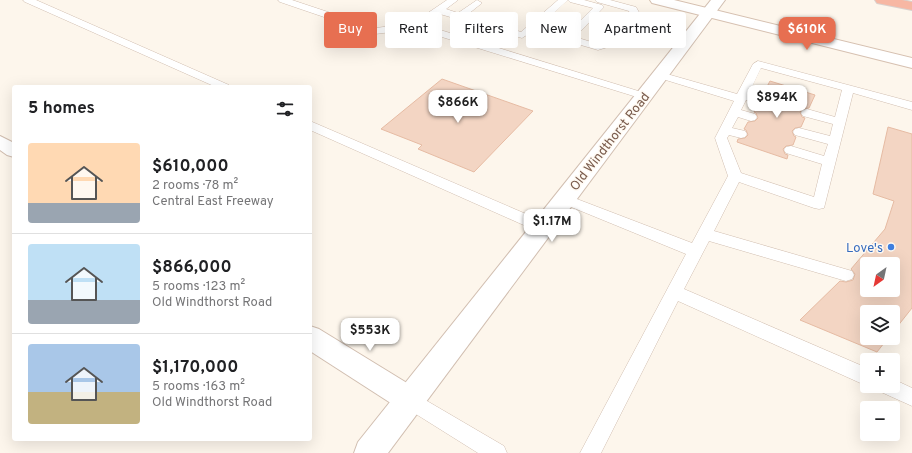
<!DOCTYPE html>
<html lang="en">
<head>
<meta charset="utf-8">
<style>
  :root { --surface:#fff; --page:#f6f6f6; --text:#202124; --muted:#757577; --line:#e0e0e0; --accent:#e76f51 }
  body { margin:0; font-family:Overpass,sans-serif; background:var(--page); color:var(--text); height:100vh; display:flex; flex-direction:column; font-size:15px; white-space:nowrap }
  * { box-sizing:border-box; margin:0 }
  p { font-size:13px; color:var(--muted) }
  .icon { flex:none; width:22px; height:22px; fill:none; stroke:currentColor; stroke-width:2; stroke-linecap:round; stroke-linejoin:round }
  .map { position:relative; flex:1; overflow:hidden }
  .details { position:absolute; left:12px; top:85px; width:300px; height:356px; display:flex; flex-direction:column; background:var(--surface); border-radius:4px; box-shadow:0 4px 16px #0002 }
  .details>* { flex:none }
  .guide { position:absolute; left:324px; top:12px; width:380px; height:36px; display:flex; gap:8px }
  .needle { width:26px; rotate:213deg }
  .buttons { position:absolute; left:860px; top:257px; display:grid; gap:8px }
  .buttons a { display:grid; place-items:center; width:40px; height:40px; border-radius:4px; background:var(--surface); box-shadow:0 4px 16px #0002; font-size:20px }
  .price { position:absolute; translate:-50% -34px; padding:0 9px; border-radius:8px; background:#fff; color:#222; font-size:13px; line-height:26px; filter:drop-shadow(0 1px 2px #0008) }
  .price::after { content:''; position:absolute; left:50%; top:24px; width:12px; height:9px; margin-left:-6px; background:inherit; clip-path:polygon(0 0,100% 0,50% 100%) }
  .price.current { background:var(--accent); color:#fff }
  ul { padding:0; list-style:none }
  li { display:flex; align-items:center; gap:12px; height:100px; padding:0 16px }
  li+li { border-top:1px solid var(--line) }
  li span { display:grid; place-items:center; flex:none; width:112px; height:80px; border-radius:4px; color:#555 }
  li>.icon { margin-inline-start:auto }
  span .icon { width:48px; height:48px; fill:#fffc; stroke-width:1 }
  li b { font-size:17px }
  h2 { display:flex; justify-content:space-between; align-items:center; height:48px; padding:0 16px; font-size:17px }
  .pill { padding:0 14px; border-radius:4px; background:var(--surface); box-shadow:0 4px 16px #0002; font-size:14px; line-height:36px }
  .pill.current { background:var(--accent); color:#fff }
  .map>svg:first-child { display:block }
</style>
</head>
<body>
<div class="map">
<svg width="912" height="453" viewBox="0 0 912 453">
  <rect width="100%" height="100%" fill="#fdf6ec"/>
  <!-- building -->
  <g fill="#f3d5c3" stroke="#e6bba3" fill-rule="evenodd">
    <polygon points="442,79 533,111 474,172 418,149 422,145 381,129"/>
    <polygon points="770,81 815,95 809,108 803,109 800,112 802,117 805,118 801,127 795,128 792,131 794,136 796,137 793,145 786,146 783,149 785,154 788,155 787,159 737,142 738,139 745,138 748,135 746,130 744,129 748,122 755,121 758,118 756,113 754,112 757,105 761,105 767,101 767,99 762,96"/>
    <path d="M888 127 912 134V308L893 332V312H867V338H888L877 352 800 320 840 281 846 282 853 280 855 274 851 269 885 229 894 201 873 194ZM867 264H893V290H867Z"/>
  </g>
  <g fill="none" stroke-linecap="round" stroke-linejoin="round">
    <defs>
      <g id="service">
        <polygon points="23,0 36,0 229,85 231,87 216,87 25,2"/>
        <path d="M278 0H292L376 28 413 23 447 0H458L446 9 458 13 477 0 482 3 467 15 521 32 558 0H584L602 5 604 7 575 37 598 44 603 42 630 14 629 11 597 2 595 0H610L636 7 640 14 611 46 598 50 533 31 522 38 440 14 424 25 648 94 650 96 648 98H640L416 29 375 34 371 33 280 2ZM568 0 570 2 593 8 566 35 538 27Z"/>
        <path d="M758 61 912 102V110L853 93 824 208 819 209 814 208 739 182 714 231 852 271 854 275 852 279 846 281 709 241 684 289 867 368V386L678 301 601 453H580L686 254 559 202 557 199 559 196 564 194 569 196 692 243 728 176 715 138 734 101 656 77 654 75 660 72 737 94 753 64ZM761 68 842 90 835 117 807 109 803 110 801 113 803 116 833 124 830 136 799 128 795 129 793 132 795 135 828 144 824 156 791 146 786 147 784 150 786 153 822 164 814 197 741 173 727 138 729 135 741 138 745 137 747 134 745 131 732 128 738 117 751 121 755 120 757 117 755 114 741 110 746 100 760 104 764 102 766 100 764 98 749 93Z"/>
        <polygon points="310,121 547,223 550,227 547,231 542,232 537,231 310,130"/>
        <polygon points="893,379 912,388 912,406 881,392 878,386 893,386"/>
        <polygon points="410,391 504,446 507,453 478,453 403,406 400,400 403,394"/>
      </g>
      <g id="minor">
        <polygon points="0,136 14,143 14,157 7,155 0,150"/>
        <polygon points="310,326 319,329 420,391 424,400 420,409 410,413 400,409 310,351"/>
      </g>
      <polygon id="tertiary" points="711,0 725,0 388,453 354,453 358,442"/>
      <polygon id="secondary" points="650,0 674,0 912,58 912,68 652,3"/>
      <polygon id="motorway" points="875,0 902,0 912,2 912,10 877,3"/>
    </defs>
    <!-- service casing -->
    <use href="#service" stroke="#d1beb0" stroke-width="1"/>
    <!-- minor casing -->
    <use href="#minor" stroke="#d1beb0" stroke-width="2"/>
    <!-- tertiary casing -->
    <use href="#tertiary" stroke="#d1beb0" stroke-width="2"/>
    <!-- secondary casing -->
    <use href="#secondary" stroke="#d6c0b0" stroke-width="2"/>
    <!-- motorway casing -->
    <use href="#motorway" stroke="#dad1cd" stroke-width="2"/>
    <!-- service -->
    <use href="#service" fill="#fff" fill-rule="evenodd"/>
    <!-- minor -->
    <use href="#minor" fill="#fff" fill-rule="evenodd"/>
    <!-- tertiary -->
    <use href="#tertiary" fill="#fff" fill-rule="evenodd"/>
    <!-- secondary -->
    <use href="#secondary" fill="#fff" fill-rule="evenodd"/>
    <!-- motorway -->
    <use href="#motorway" fill="#f7b7a3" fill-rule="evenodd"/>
  </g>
  <!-- markers -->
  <circle fill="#3f7fe0" stroke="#fffaf3" stroke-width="1.5" cx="891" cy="247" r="4"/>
  <g text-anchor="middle" stroke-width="3" stroke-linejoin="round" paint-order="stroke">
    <!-- street labels -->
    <g font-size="13" fill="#7a5c4d" stroke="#fffaf3">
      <text transform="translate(609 141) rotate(-52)" y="5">Old Windthorst Road</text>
    </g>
    <!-- shop labels -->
    <g font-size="13" fill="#366cbe" stroke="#fffaf3" text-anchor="end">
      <text x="883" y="252">Love's</text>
    </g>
  </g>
</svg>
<div class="buttons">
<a><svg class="needle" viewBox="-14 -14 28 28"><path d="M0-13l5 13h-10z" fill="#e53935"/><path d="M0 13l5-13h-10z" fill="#757577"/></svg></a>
<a><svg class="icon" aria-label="layers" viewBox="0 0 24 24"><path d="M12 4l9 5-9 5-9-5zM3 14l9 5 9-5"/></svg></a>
<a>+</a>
<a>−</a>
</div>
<b class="price current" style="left:807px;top:51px">$610K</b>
<b class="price" style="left:777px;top:119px">$894K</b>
<b class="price" style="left:458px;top:124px">$866K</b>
<b class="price" style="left:552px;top:243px">$1.17M</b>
<b class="price" style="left:370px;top:352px">$553K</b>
<div class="guide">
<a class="pill current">Buy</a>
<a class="pill">Rent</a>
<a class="pill">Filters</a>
<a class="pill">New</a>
<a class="pill">Apartment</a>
</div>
<section class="details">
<h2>5 homes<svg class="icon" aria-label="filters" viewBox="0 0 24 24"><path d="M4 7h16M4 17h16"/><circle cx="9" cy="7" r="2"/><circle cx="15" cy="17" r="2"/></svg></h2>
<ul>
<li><span style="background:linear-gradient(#ffd9b3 75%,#9aa5b1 0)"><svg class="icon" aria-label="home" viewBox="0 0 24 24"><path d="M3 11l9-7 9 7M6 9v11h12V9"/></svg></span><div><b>$610,000</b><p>2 rooms · 78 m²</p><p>Central East Freeway</p></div></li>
<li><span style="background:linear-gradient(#bfe0f5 70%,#9aa5b1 0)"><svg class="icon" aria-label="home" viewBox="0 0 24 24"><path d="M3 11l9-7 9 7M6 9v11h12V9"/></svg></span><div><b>$866,000</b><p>5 rooms · 123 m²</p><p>Old Windthorst Road</p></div></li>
<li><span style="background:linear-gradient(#a9c7e8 60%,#c2b280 0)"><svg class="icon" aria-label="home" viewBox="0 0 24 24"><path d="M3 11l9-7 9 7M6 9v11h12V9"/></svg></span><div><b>$1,170,000</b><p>5 rooms · 163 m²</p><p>Old Windthorst Road</p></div></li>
</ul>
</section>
</div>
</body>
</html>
